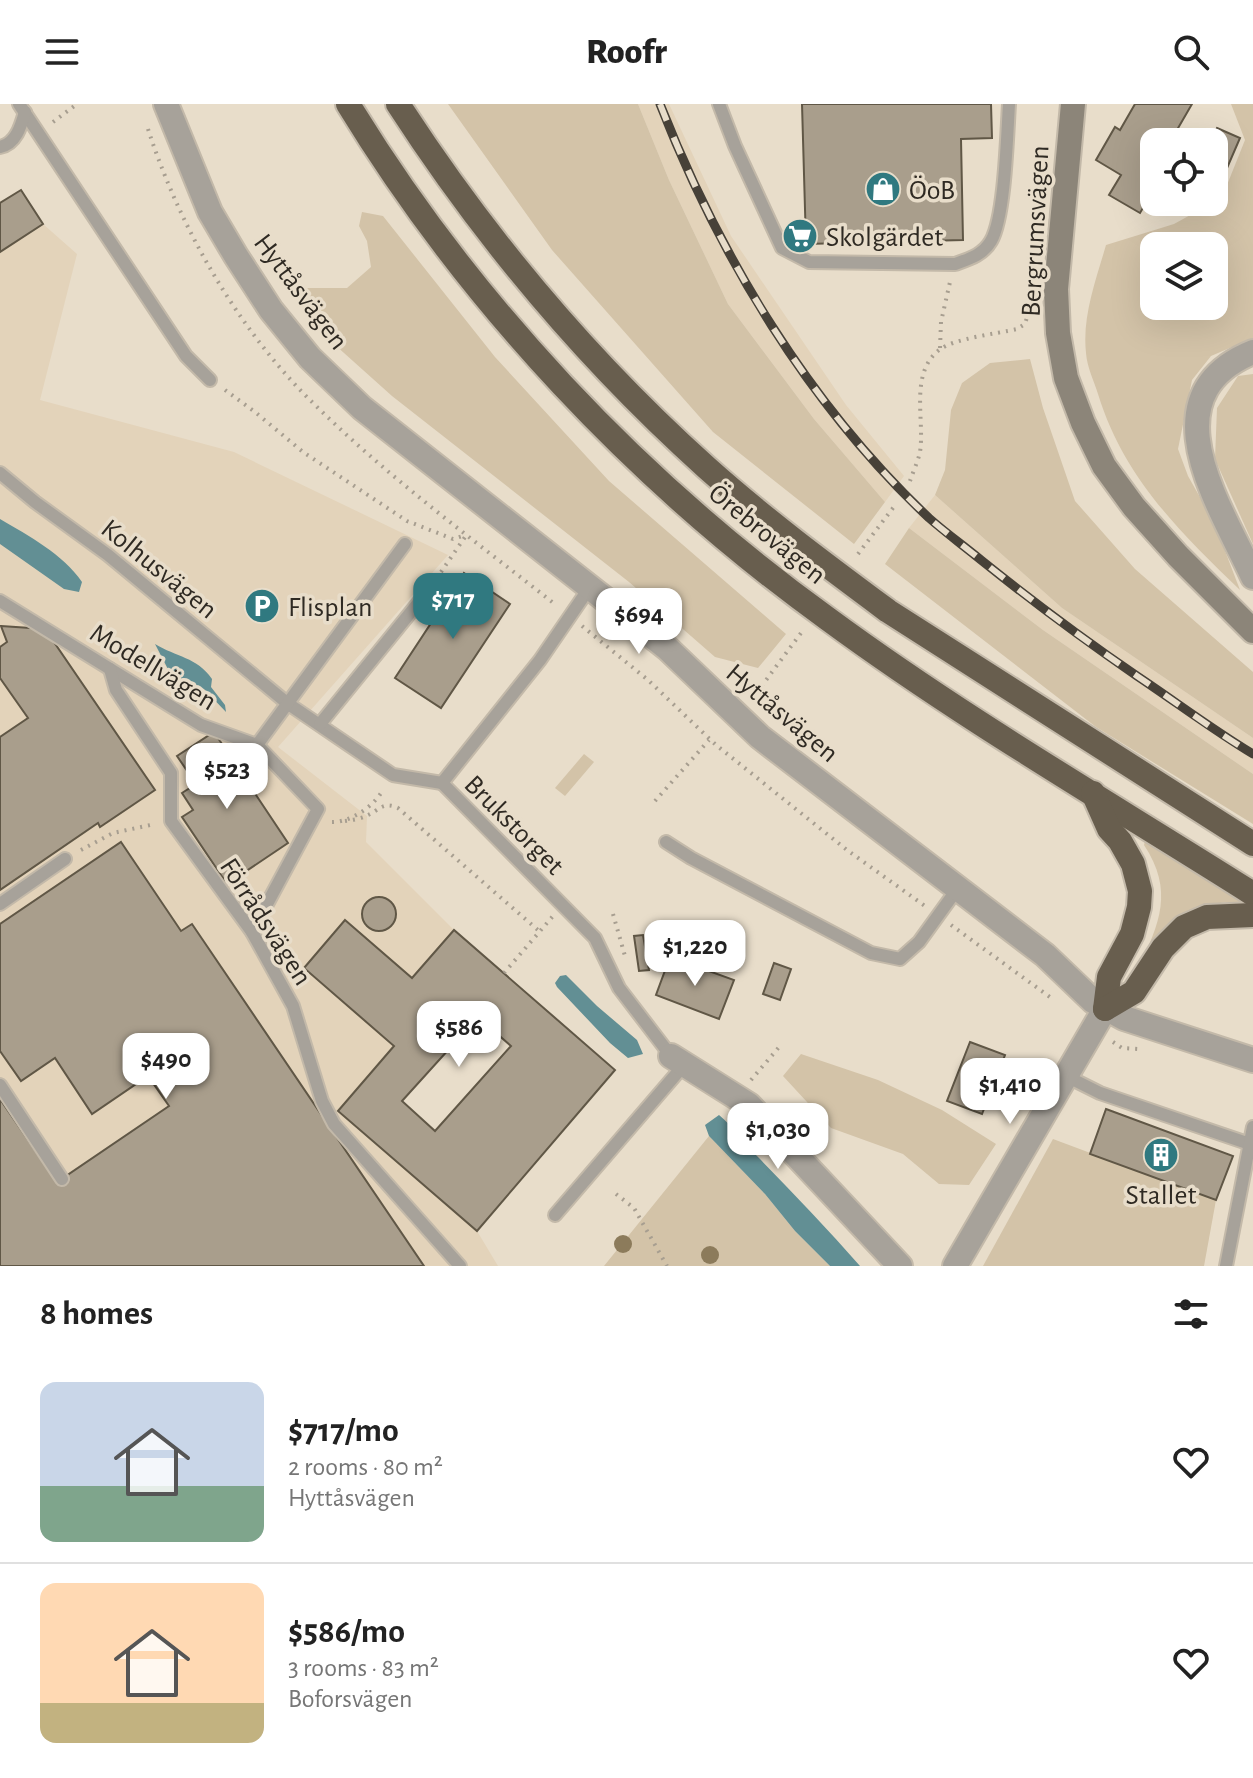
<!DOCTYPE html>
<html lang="en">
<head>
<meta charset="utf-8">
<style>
  :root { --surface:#fff; --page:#f6f6f6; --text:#222; --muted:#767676; --line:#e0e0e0; --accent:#307980 }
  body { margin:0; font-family:"Alegreya Sans",sans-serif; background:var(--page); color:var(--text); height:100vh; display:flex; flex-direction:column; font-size:30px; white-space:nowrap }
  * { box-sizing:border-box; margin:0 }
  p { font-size:26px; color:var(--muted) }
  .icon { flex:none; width:44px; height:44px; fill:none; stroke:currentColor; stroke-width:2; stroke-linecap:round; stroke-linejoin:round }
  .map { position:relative; height:1162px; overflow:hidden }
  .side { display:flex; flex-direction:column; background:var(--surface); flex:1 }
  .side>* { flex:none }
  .buttons { position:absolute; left:1140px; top:24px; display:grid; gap:16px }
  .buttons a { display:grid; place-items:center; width:88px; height:88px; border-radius:16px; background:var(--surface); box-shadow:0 8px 32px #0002; font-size:40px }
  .price { position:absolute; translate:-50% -68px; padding:0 18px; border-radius:16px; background:#fff; color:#222; font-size:26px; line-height:52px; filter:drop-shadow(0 2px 4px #0008) }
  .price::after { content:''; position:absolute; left:50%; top:48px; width:24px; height:18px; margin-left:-12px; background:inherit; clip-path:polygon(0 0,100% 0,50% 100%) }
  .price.on { background:var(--accent); color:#fff }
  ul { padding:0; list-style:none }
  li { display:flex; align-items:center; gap:24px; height:200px; padding:0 40px }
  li+li { border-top:2px solid var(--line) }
  li span { display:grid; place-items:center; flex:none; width:224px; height:160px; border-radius:16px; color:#555 }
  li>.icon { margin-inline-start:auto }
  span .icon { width:96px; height:96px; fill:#fffc; stroke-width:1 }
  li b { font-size:34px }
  h2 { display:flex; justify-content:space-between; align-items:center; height:96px; padding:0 40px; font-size:34px }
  header { display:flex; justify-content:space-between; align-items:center; height:104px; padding:0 40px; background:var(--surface); font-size:36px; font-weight:800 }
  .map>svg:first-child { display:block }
</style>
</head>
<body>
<header><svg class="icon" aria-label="menu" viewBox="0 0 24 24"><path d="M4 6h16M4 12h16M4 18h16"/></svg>Roofr<svg class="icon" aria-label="search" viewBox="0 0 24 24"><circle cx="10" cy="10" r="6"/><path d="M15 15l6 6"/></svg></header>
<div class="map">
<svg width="1253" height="1162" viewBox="0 0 1253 1162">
  <rect width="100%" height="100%" fill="#e8ddca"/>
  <!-- built -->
  <g fill="#e3d3ba">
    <polygon points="638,0 669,0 731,132 846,301 904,372 885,398 814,315 728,200 669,76"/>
    <polygon points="21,86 43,120 77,150 40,296 234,348 448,451 278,643 367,712 366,738 454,826 412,874 394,942 338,1007 477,1127 498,1162 0,1162 0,99"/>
    <polygon points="935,391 1062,504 1253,634 1253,670 1043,526 909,424"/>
  </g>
  <!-- green -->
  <g fill="#d3c3a8" fill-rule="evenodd">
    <polygon points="448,0 638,0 669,76 728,200 814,315 885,398 854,440 713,328 552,146"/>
    <path d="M1231 0H1253V234L1211 252 1192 276 1178 345 1188 372 1214 418 1240 486C1179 427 1124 374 1098 290 1094 277 1087 263 1086 249 1082 212 1096 176 1106 141L1174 120 1214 98 1223 91 1245 36ZM1154 142H1214V202H1154Z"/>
    <polygon points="362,108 383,112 495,253 609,377 786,530 758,564 715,553 629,478 392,292 315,223 295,184 347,184 371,163 367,137 359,122"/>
    <polygon points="1030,255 1043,304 1075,397 1135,465 1253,568 1253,634 1062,504 935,391 945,366 951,306 962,279 990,259"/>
    <polygon points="1253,270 1253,440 1215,355 1217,304 1238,272"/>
    <polygon points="909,424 1043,526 1253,670 1253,720 1096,623 885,460"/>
    <polygon points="584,650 594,658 565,692 555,684"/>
    <path d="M1145 737 1246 799V801L1225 798 1207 802 1138 864C1160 820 1174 786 1144 741Z"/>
    <polygon points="801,950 878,976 942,1006 996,1040 969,1081 939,1080 903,1050 831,1024 783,972"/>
    <polygon points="709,1032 765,1090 795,1127 830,1162 604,1162"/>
    <polygon points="1053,1035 1216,1096 1204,1162 983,1162"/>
  </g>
  <!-- water -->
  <g fill="#628f94">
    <path d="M0 415C29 432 63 450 82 478L79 488 64 485 0 440Z"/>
    <path d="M155 540C176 553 197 553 212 575L211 583 225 601 226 608 204 585 189 584 171 571Z"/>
    <polygon points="566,871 597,902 637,936 643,950 628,954 610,939 557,883 555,879 560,872"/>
    <path d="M719 1011C734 1023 743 1039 757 1052 792 1088 827 1124 860 1162H830L795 1127 765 1090 709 1032 705 1021Z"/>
  </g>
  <!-- building -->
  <g fill="#a99e8c" stroke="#605746" stroke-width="2" fill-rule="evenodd">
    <polygon points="802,0 991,0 992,34 961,35 963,136 806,140"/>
    <polygon points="1135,0 1192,0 1170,38 1154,38 1154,85 1140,109 1109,91 1121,71 1096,56 1115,23 1120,26"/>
    <polygon points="1217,24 1240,34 1221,78 1214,75 1214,38 1211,38"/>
    <polygon points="21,86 43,120 0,148 0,99"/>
    <polygon points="464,469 510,500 441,604 395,574"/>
    <polygon points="1,522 45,525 155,686 100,723 98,719 0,786 0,633 28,614 0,574 0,543 7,538"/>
    <polygon points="214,628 288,739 227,780 182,713 193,706 182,689 196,680 177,652"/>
    <polygon points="121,738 181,827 192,820 424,1162 0,1162 0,995 57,1078 169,1002 148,972 92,1010 55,954 21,977 0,947 0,820"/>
    <circle cx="379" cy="810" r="17"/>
    <path d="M345 816 412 874 454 826 615 966 477 1127 338 1007 394 942 304 864ZM478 913 511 942 435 1027 402 997Z"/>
    <polygon points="643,831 649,866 639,867 634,832"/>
    <polygon points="670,853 734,876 719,915 656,891"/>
    <polygon points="774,859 791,865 780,896 763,890"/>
    <polygon points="970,938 1005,951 982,1010 947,997"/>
    <polygon points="1106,1005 1233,1052 1216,1096 1090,1050"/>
  </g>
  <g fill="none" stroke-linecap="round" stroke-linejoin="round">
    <defs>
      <g id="lane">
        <polyline points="19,0 186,252 210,276"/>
        <path d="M719 0 735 42 782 144 809 158 955 160C969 155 983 151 991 137 1005 113 1007 31 1009 0"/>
        <path d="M0 43C16 40 21 22 25 8"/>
        <polyline points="0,369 35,398 108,451 287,599 393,671 442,679"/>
        <polyline points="590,483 540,556 442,679 595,834 619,884 671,952"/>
        <polyline points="0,497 201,621 257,641 318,705 252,828"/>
        <polyline points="110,565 116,586 171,669 171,717 252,828 293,902 322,997 334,1020 460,1162"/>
        <polyline points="320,620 432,482"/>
        <polyline points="257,641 405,440"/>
        <polyline points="666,738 691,754 871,849 900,855 919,838 958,784"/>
        <polyline points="0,800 65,755"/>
        <polyline points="1066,972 1100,989 1253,1041"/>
        <polyline points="0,981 62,1075"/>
        <polyline points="555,1111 684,961"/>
        <polyline points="1226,1162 1253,1023"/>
      </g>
      <g id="street">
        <polyline points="166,0 210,108 236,152 271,206 310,254 362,304 667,544 760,633 1045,851 1093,897 1124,914 1253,956"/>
        <path d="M1253 248C1145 292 1221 403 1253 473"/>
        <polyline points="671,952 749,1001 900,1162"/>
        <polyline points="955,1162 1105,905"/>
      </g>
      <polyline id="secondary" points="1073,0 1056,185 1058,229 1066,274 1083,319 1104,362 1134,403 1178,452 1253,527"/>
      <g id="highway">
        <path d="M348 0C470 200 638 378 828 515 964 615 1111 700 1253 790"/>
        <path d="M398 0C484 133 589 258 707 364 764 415 826 461 888 507L1253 740"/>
        <polyline points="1093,689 1109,725 1120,737 1133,760 1140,787 1139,803 1132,830 1109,873 1105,905"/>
        <polyline points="1105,905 1134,888 1163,844 1184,823 1207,813 1253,811"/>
      </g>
    </defs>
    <!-- lane casing -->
    <use href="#lane" stroke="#c3b9a9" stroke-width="16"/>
    <!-- street casing -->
    <use href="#street" stroke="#c3b9a9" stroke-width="28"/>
    <!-- secondary casing -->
    <use href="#secondary" stroke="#c3b9a9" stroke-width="28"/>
    <!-- highway casing -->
    <use href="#highway" stroke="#c3b9a9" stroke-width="28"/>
    <!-- path -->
    <g stroke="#a79e90" stroke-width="4" stroke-dasharray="2 6" stroke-linecap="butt">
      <polyline points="53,18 77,0"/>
      <path d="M148 25C179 121 234 218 304 290 381 368 471 434 556 501"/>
      <polyline points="940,244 941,218 950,178"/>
      <polyline points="225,286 255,308 303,348 407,417 453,435 466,431"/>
      <path d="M910 377C913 368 918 357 920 348 925 316 909 270 939 246 955 234 996 230 1017 225L1025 220 1031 200"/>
      <polyline points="858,450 896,400"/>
      <polyline points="441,468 465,433"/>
      <polyline points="582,522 648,576 716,641 847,746 925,802"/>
      <polyline points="752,595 801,529"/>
      <polyline points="655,697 709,636"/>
      <path d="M345 717C352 716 360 715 366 712 380 706 383 697 398 704L539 827"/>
      <path d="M332 718C351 718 373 703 383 686"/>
      <polyline points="81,746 113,729 155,720"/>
      <polyline points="613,810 625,852"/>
      <polyline points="951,821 1054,896"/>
      <polyline points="504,869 553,812"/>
      <polyline points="1113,938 1122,944 1138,945"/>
      <polyline points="751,976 780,942"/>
      <polyline points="616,1090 634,1104 667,1162"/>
    </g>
    <!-- lane -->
    <use href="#lane" stroke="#a7a29a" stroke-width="12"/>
    <!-- street -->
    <use href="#street" stroke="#a7a29a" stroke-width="24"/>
    <!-- secondary -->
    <use href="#secondary" stroke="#8c8579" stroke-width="24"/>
    <!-- highway -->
    <use href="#highway" stroke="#685e4e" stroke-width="24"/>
    <defs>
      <path id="rail" d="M660 0C720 153 809 301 929 414 946 429 964 442 981 456 1032 497 1083 535 1137 572 1176 598 1213 626 1253 650"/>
    </defs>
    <!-- rail casing -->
    <use href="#rail" stroke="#474138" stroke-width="9"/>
    <!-- rail -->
    <use href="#rail" stroke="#e8ddca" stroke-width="6" stroke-dasharray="18" stroke-linecap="butt"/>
  </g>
  <!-- trees -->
  <g fill="#8c7b5b">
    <circle cx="623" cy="1140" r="9"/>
    <circle cx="710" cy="1151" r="9"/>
  </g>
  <!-- icons -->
  <defs>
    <symbol id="shop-disc" viewBox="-11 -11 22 22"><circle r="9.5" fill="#307980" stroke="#e8ddca"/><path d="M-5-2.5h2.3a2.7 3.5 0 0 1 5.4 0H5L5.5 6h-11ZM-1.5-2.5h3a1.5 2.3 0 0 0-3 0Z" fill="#fff"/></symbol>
    <symbol id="supermarket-disc" viewBox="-11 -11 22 22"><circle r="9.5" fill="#307980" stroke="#e8ddca"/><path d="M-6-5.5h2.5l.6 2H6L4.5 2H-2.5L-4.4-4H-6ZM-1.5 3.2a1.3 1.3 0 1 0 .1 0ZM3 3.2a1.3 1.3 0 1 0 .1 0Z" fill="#fff"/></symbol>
    <symbol id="parking-disc" viewBox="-11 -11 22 22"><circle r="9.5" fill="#307980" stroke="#e8ddca"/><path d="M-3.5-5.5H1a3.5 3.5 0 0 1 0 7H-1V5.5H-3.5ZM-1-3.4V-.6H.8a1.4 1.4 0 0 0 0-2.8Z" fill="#fff"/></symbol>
    <symbol id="building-disc" viewBox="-11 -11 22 22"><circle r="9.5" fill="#307980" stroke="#e8ddca"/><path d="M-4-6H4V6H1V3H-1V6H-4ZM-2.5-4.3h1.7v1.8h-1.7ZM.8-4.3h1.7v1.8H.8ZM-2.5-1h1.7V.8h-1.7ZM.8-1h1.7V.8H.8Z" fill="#fff"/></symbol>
  </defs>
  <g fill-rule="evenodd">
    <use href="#shop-disc" x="863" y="65" width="40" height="40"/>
    <use href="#supermarket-disc" x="780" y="112" width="40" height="40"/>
    <use href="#parking-disc" x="242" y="482" width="40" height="40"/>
    <use href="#building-disc" x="1141" y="1031" width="40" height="40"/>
  </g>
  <g text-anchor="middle" stroke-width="7" stroke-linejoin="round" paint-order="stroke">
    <!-- poi labels -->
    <g font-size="28" fill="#2f2a23" stroke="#e8ddca" text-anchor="start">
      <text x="909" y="95">ÖoB</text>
      <text x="826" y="142">Skolgärdet</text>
      <text x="288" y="512">Flisplan</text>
      <text x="1161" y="1100" text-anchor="middle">Stallet</text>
    </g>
    <!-- street labels -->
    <g font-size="28" fill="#2f2a23" stroke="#e8ddca">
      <text transform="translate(1034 127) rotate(-87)" y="10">Bergrumsvägen</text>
      <text transform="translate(302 187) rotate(53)" y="10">Hyttåsvägen</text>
      <text transform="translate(768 429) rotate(39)" y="10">Örebrovägen</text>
      <text transform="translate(160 464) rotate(39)" y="10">Kolhusvägen</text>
      <text transform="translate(154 562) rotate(31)" y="10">Modellvägen</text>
      <text transform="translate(783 608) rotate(40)" y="10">Hyttåsvägen</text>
      <text transform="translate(515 720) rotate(45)" y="10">Brukstorget</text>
      <text transform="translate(267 817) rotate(57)" y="10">Förrådsvägen</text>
    </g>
  </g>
</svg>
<div class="buttons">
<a><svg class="icon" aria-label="locate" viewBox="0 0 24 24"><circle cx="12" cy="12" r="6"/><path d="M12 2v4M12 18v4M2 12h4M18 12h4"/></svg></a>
<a><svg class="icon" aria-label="layers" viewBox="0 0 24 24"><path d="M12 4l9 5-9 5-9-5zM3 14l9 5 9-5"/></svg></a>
</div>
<b class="price on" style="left:453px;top:537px">$717</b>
<b class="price" style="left:639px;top:552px">$694</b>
<b class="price" style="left:227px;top:707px">$523</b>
<b class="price" style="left:695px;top:884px">$1,220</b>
<b class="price" style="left:459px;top:965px">$586</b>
<b class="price" style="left:166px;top:997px">$490</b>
<b class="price" style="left:1010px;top:1022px">$1,410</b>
<b class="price" style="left:778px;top:1067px">$1,030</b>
</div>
<section class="side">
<h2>8 homes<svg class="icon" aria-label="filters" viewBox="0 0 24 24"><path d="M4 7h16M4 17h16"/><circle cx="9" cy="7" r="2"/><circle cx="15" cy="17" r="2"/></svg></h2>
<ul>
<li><span style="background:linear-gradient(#c9d6e8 65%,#7fa58c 0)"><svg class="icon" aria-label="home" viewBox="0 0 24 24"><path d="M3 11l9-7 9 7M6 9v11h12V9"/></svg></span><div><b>$717/mo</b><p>2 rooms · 80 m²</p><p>Hyttåsvägen</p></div><svg class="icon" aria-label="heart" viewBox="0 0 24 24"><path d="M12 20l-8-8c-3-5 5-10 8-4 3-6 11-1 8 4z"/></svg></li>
<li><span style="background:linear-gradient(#ffd9b3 75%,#c2b280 0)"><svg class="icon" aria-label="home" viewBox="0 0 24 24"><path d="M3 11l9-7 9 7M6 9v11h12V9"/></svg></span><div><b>$586/mo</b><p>3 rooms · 83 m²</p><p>Boforsvägen</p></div><svg class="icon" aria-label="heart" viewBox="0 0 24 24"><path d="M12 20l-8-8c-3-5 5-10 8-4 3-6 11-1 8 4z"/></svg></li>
</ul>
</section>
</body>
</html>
